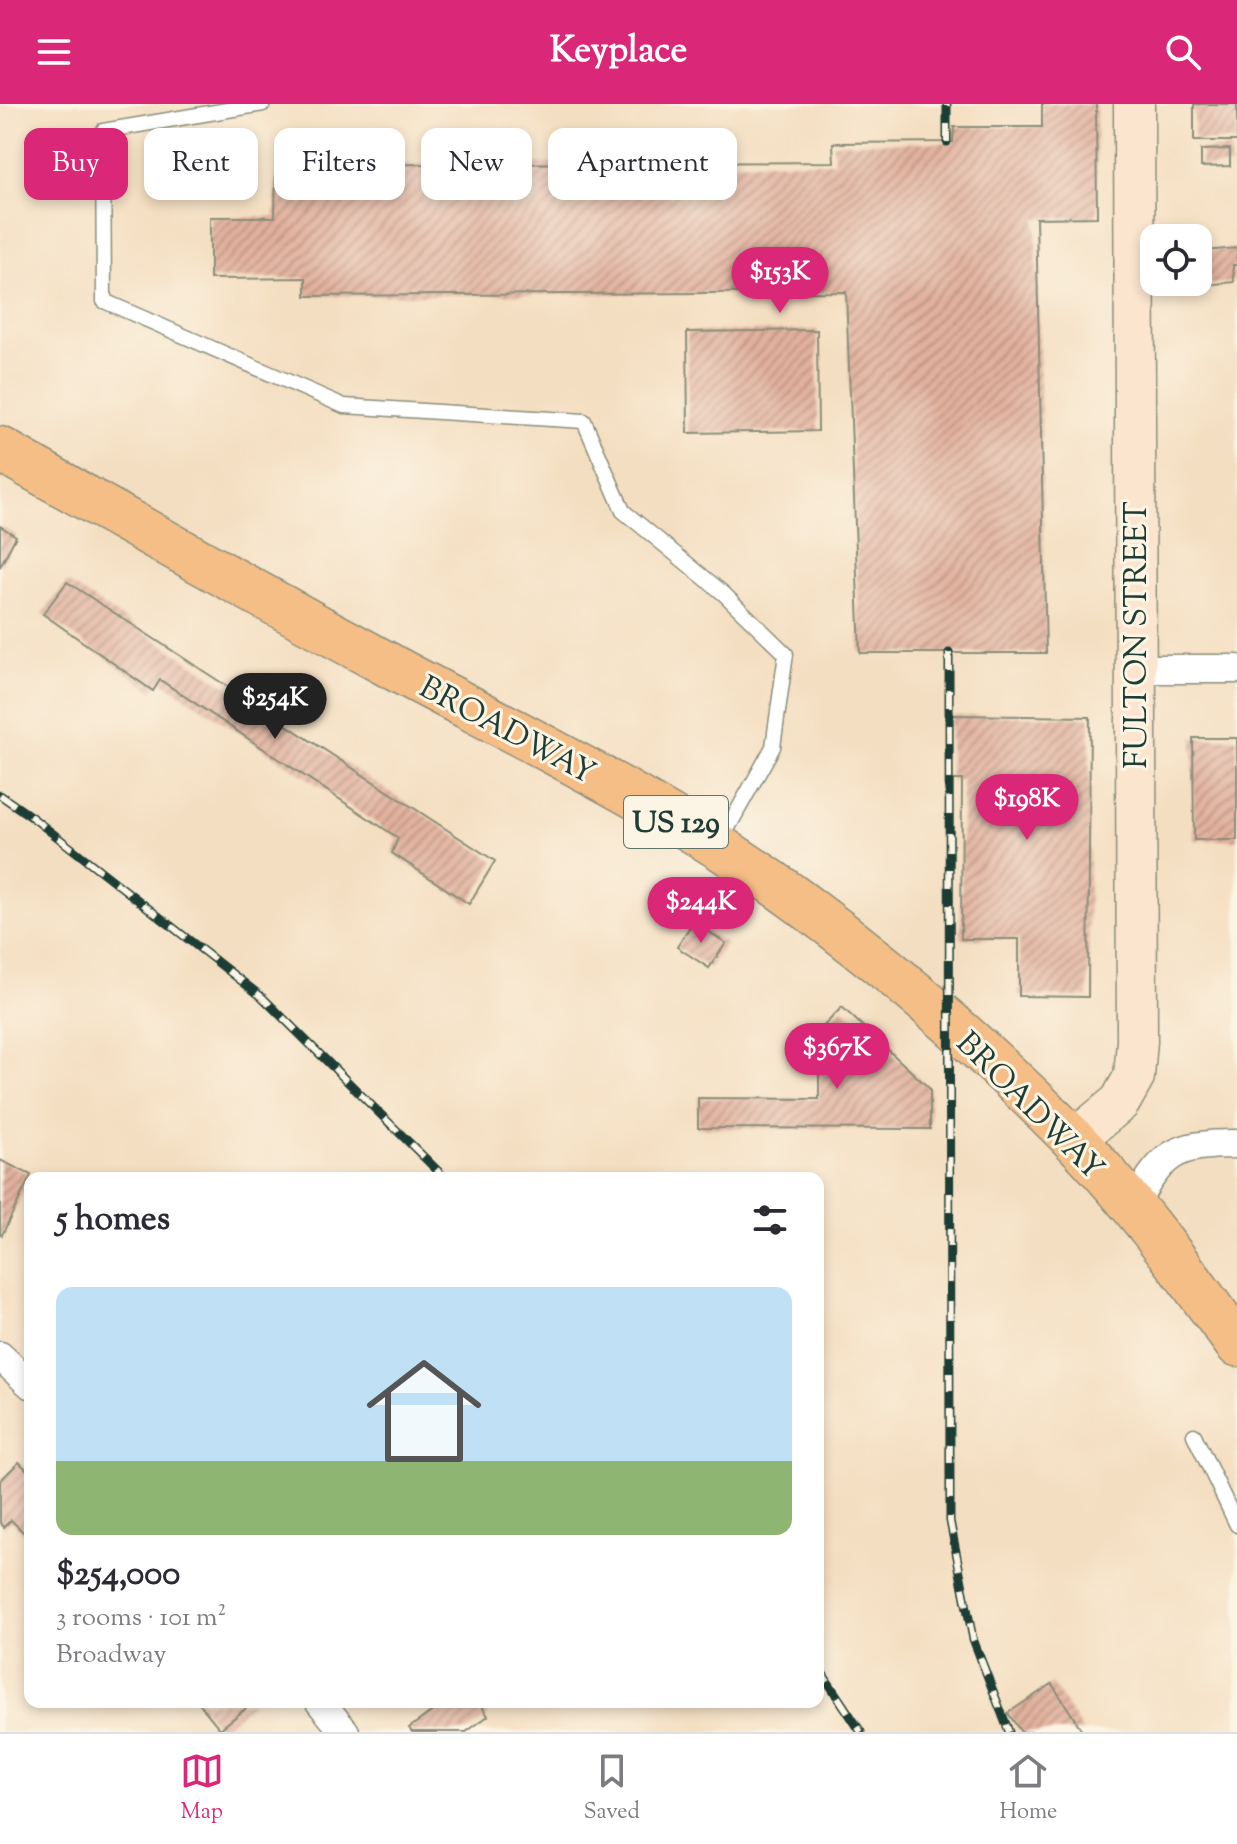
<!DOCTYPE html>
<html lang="en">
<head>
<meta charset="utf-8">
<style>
  :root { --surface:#fff; --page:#f7f7f7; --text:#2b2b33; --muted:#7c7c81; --line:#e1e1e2; --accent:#db2777 }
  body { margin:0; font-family:"Sorts Mill Goudy",serif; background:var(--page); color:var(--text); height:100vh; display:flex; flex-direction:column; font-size:30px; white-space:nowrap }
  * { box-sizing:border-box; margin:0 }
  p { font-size:26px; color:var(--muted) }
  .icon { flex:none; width:44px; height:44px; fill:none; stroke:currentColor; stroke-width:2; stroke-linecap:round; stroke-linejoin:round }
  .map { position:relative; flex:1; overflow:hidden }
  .drawer { position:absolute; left:24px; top:1068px; width:800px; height:536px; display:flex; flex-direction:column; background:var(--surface); border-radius:16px; box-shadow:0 4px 12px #0003 }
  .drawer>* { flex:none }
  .banner { position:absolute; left:24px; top:24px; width:800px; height:72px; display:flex; gap:16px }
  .fabs { position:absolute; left:1140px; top:120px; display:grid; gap:16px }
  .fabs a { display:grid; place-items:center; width:72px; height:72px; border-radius:16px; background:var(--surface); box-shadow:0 4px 12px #0003; font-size:40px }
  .price { position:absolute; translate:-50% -68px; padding:0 18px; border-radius:28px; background:var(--accent); color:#fff; font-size:26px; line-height:52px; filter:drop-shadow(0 2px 4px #0008) }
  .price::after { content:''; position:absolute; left:50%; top:48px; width:24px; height:18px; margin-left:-12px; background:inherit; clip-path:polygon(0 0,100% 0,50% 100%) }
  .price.on { background:#222; color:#fff }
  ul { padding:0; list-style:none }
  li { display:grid; align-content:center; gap:16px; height:424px; padding:0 32px }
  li+li { border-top:2px solid var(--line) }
  li span { display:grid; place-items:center; height:248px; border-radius:16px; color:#555 }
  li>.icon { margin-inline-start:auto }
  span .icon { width:144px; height:144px; fill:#fffc; stroke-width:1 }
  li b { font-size:34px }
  h2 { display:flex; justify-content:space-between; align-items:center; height:96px; padding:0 32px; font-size:34px }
  .pill { padding:0 28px; border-radius:16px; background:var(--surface); box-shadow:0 4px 12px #0003; font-size:28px; line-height:72px }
  .pill.on { background:var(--accent); color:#fff }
  header { display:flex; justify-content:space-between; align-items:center; height:104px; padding:0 32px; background:var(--accent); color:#fff; font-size:36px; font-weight:700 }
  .tabs { display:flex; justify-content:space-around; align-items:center; height:112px; border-top:2px solid var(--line); background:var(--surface); font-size:22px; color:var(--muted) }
  .tabs a { display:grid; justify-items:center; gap:4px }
  .tabs .on { color:var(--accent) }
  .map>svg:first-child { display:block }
</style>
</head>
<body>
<header><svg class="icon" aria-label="menu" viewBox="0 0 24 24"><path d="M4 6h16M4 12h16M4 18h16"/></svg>Keyplace<svg class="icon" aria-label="search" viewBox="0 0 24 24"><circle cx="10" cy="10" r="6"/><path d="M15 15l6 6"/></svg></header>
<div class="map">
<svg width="1237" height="1628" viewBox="0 0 1237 1628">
  <defs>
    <pattern id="building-hatch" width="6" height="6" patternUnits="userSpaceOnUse" patternTransform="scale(2)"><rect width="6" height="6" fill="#e2b19e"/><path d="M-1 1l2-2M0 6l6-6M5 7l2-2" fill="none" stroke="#b79182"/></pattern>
  </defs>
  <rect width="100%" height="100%" fill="#fcf5e5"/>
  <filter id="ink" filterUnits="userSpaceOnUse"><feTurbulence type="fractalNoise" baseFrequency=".0125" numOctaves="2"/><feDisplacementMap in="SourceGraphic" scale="16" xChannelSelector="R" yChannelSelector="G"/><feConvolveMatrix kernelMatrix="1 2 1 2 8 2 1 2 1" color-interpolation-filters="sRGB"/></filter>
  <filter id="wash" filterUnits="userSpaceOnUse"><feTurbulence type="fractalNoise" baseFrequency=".006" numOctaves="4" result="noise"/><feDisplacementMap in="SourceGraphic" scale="32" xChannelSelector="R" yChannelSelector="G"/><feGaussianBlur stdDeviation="1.8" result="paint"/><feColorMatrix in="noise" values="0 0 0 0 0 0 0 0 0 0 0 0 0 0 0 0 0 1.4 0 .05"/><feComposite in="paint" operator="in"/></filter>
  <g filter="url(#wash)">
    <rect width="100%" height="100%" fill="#f4dec1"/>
    <g id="blocks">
      <!-- building -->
      <g fill="url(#building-hatch)">
        <polygon points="1042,0 1096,0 1097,113 1036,114 1046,549 860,549 846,188 306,192 306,174 210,175 210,113 275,113 276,61 834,58 833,39 953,38 954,23 1042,23"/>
        <rect x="1194" y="0" width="43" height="37"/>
        <polygon points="1230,45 1230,62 1201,63 1201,46"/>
        <polygon points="1237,144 1237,161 1233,161 1234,178 1204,181 1203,169 1198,170 1198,155 1205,154 1204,147"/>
        <polygon points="817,226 818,327 688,329 687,228"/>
        <polygon points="0,422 16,432 0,463"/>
        <polygon points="67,478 495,757 469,800 392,749 398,734 160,576 153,587 43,510"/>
        <polygon points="950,611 1090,613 1088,893 1019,892 1019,835 961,835 962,676 950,676"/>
        <polygon points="1193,634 1237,634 1237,736 1194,736"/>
        <polygon points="693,818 726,839 709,864 677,843"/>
        <polygon points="842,903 930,985 930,1025 698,1024 698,994 819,995 819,927"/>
        <polygon points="0,1056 31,1071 2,1131 0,1130"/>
        <polygon points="19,1358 30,1369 30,1424 24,1429 11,1416 4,1423 0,1419 0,1377"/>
        <polygon points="1052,1580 1083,1628 1021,1628 1008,1609"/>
        <polygon points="198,1598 254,1598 220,1625"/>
        <polygon points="445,1598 479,1598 488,1612 466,1628 412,1628 409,1624"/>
      </g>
    </g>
  </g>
  <g filter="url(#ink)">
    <use href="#blocks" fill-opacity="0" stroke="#8a8e7a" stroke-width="2"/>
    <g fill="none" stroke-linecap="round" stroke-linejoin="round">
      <defs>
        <g id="lane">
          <polyline points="263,0 103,27 104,197 344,302 584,317 623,407 723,489 786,550 773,643 720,738"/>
          <polyline points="1194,1331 1237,1421"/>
        </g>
        <g id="street">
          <polyline points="1135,565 1237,565"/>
          <path d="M1132 1104C1163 1049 1173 1040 1237 1040"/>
          <polyline points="0,1252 30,1280"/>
          <polyline points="320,1598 345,1628"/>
        </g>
        <polyline id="secondary" points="1074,1036 1120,998 1134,973 1137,937 1134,0"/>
        <path id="primary" d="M0 345C135 422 270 497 407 571 539 641 675 707 797 796 894 867 987 948 1072 1034 1133 1096 1186 1170 1237 1240"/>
      </defs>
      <!-- lane casing -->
      <use href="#lane" stroke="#8a8e7a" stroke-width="17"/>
      <!-- street casing -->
      <use href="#street" stroke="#8a8e7a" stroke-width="31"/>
      <!-- secondary casing -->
      <use href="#secondary" stroke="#8a8e7a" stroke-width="43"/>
      <!-- primary casing -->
      <use href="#primary" stroke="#8a8e7a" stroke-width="47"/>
      <!-- lane -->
      <use href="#lane" stroke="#fff" stroke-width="14"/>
      <!-- street -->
      <use href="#street" stroke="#fff" stroke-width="28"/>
      <!-- secondary -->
      <use href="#secondary" stroke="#fbe5cf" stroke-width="40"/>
      <!-- primary -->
      <use href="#primary" stroke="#f6be87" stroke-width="44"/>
      <defs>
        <g id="rail">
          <polyline points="947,38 947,0"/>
          <polyline points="949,549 950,1417 973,1535 1009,1628"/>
          <polyline points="0,691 33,714 262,893 445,1074"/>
          <polyline points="818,1563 861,1628"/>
        </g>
      </defs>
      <!-- rail casing -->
      <use href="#rail" stroke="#1f3d34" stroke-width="9"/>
      <!-- rail -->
      <use href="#rail" stroke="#fcf5e5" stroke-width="6" stroke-dasharray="18" stroke-linecap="butt"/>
    </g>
  </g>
  <g text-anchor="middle" stroke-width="6" stroke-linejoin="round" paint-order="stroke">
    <!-- shield labels -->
    <rect fill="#fcf5e5" stroke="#617469" stroke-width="2" x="624" y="692" width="104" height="52" rx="6"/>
    <g font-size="30" font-weight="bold" fill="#1f3d34">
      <text x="676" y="728">US 129</text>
    </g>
    <!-- street labels -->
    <g font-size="32" fill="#1f3d34" stroke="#fcf5e5">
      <text transform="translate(1135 531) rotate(-90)" y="11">FULTON STREET</text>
      <text transform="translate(508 625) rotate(28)" y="11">BROADWAY</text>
      <text transform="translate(1031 1001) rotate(45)" y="11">BROADWAY</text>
    </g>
  </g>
</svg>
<div class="fabs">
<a><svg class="icon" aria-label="locate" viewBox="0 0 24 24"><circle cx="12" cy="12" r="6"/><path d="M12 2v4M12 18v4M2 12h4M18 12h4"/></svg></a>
</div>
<b class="price" style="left:780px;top:211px">$153K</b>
<b class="price on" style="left:275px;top:637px">$254K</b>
<b class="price" style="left:1027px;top:738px">$198K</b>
<b class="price" style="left:701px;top:841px">$244K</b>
<b class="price" style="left:837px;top:987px">$367K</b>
<div class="banner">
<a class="pill on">Buy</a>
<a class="pill">Rent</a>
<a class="pill">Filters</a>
<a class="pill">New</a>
<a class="pill">Apartment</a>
</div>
<section class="drawer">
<h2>5 homes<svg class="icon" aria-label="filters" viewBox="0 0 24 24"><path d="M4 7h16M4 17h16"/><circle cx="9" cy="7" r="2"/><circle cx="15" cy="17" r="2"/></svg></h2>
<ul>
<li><span style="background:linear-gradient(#bfe0f5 70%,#8fb573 0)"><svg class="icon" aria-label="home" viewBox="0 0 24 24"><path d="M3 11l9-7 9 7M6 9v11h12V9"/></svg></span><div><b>$254,000</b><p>3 rooms · 101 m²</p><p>Broadway</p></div></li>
</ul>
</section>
</div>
<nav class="tabs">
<a class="on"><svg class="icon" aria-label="map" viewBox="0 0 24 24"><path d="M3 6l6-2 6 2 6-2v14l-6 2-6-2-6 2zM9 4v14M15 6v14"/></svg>Map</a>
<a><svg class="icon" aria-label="saved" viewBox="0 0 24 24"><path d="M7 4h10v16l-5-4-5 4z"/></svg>Saved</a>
<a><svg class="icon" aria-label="home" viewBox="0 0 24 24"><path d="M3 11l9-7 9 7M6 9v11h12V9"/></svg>Home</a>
</nav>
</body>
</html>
